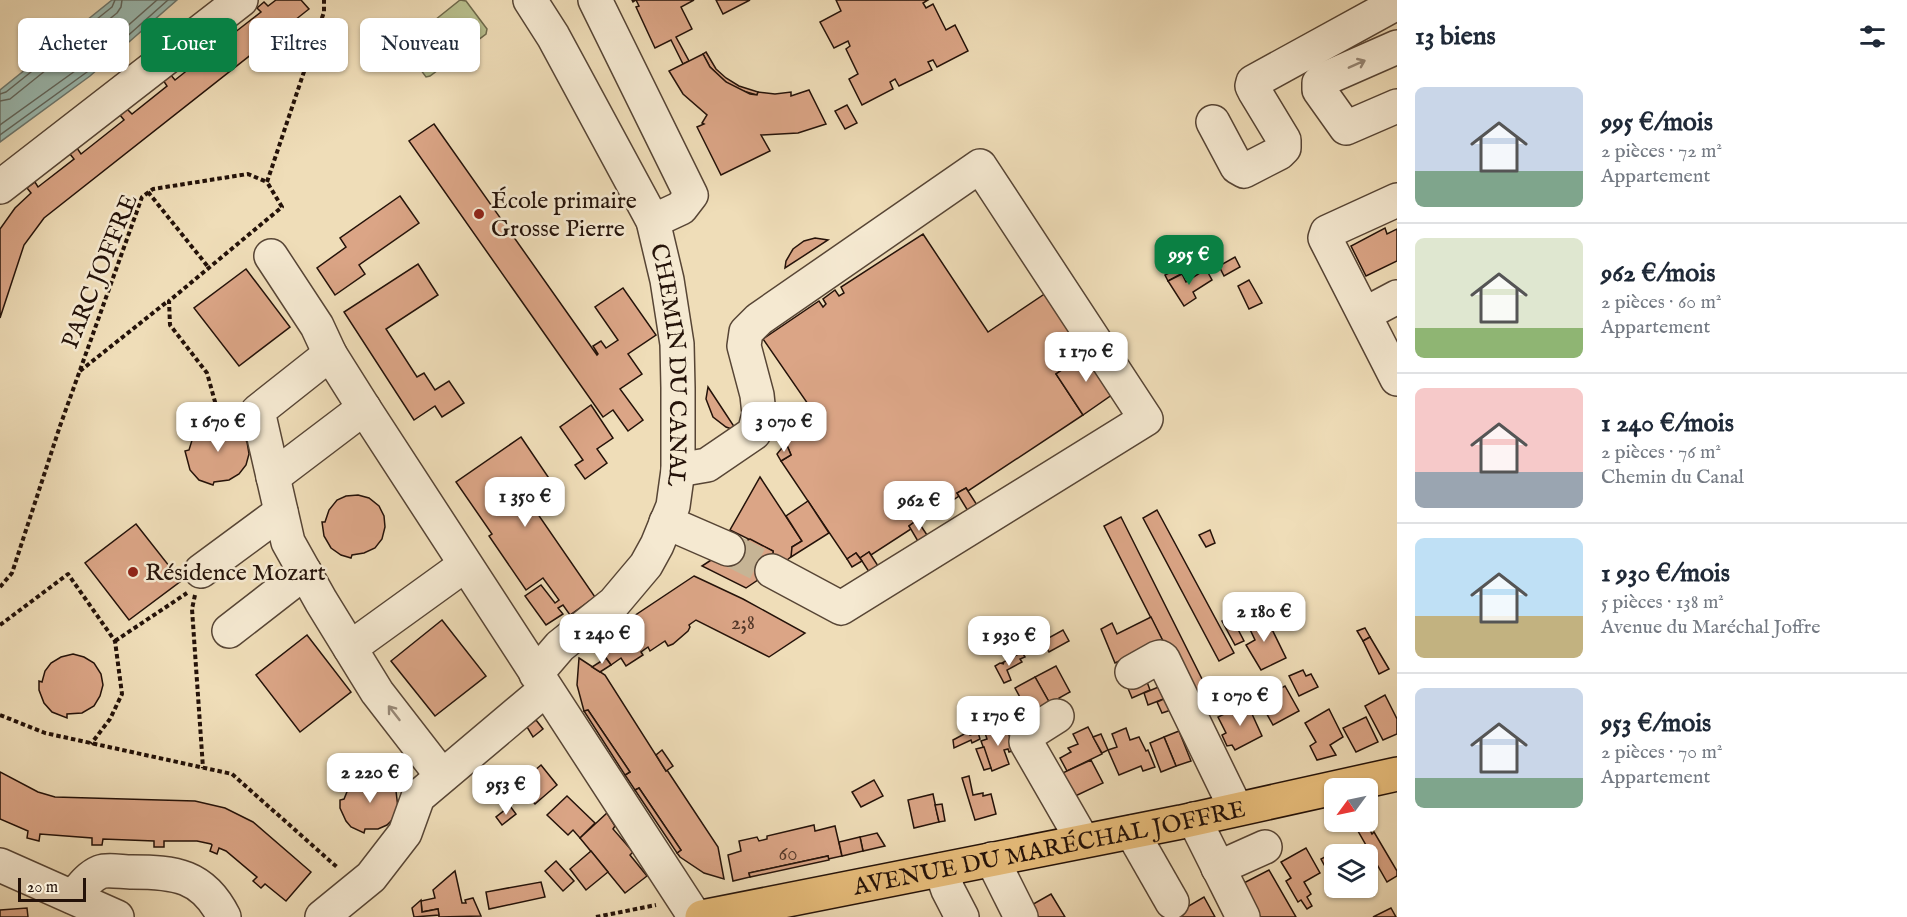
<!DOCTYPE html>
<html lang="fr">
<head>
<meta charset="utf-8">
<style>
  :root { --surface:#fff; --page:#f2f2f3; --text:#1f2937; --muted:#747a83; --line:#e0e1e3; --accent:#0b8043 }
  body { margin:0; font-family:"IM FELL English",serif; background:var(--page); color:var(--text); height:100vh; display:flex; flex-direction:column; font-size:22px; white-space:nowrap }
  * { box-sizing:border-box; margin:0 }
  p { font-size:20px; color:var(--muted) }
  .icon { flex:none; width:33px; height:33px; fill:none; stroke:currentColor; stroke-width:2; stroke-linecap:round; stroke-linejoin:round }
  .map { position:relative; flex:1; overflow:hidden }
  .sheet { display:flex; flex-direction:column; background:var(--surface); width:510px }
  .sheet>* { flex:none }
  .top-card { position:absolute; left:18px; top:18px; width:570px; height:54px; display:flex; gap:12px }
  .needle { width:39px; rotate:237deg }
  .fabs { position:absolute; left:1324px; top:778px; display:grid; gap:12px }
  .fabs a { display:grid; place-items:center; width:54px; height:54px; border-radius:9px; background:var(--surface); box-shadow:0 2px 4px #0004; font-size:30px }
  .scale { position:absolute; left:18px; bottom:15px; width:68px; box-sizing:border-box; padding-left:6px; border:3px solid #241209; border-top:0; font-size:16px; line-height:21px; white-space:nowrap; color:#241209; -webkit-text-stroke:4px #f5e9d1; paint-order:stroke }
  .price { position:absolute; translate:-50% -51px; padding:0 14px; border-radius:12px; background:#fff; color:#222; font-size:20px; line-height:39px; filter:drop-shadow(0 2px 3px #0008) }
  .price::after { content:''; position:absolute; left:50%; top:36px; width:18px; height:14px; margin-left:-9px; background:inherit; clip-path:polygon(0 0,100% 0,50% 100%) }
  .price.selected { background:var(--accent); color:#fff }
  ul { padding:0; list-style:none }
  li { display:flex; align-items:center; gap:18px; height:150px; padding:0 18px }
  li+li { border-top:2px solid var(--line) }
  li span { display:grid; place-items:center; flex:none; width:168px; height:120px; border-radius:9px; color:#555 }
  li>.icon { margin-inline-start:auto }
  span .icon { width:72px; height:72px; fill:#fffc; stroke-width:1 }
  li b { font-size:26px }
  h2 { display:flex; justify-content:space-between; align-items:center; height:72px; padding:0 18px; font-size:26px }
  .chip { padding:0 21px; border-radius:9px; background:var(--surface); box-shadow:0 2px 4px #0004; font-size:21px; line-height:54px }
  .chip.selected { background:var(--accent); color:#fff }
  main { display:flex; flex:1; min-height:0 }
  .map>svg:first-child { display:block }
</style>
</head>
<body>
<main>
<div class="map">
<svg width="1397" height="917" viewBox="0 0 1397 917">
  <rect width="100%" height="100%" fill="#efddb8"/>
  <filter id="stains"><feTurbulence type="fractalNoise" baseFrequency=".00333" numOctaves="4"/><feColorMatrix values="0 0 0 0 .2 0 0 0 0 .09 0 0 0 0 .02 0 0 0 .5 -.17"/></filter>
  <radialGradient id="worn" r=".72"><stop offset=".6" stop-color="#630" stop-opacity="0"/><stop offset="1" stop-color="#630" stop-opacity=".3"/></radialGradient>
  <!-- green -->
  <polygon fill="#b9c18f" stroke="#6e6a4c" stroke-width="1.5" points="460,0 466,1 487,29 486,34 430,76 426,77 406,50 405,44"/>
  <!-- water -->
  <polygon fill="#9abbb3" stroke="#6b776f" stroke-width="1.5" points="112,0 177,0 90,76 0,142 0,90"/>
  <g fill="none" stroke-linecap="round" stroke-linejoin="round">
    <!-- shore -->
    <g stroke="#5f665e" stroke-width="1.5">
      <polyline points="0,94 6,92 112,7 115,0"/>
      <polyline points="0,101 10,99 117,13 121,7 122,0"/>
      <polyline points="0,125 82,66 157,0"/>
      <polyline points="0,135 87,72 168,0"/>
    </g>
  </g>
  <!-- building -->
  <g fill="#dba586" stroke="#241209" stroke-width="1.5">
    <polygon points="276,0 301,0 309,9 44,218 24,245 0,318 0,229 15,208 31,193 27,188 35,182 38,187 74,159 70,154 77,148 81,154 124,120 120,115 127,109 132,114 167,86 163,80 170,74 175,80 218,46 214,41 221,35 225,40 261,12 257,8 264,2 268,6"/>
    <polygon points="632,0 694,0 681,7 692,29 676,37 689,61 683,64 671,40 655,48 636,7 639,6 636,0 633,2"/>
    <polygon points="716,0 750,0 723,14"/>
    <polygon points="836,0 928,0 923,3 926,8 933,4 946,30 955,25 968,51 937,67 933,60 928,62 932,70 899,86 895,79 890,82 893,89 862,105 849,79 858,74 846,49 850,46 848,41 834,48 820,22 841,11"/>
    <polygon points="706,52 716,69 726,78 739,86 758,92 757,95 736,89 726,82 710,67 703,54"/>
    <polygon points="703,54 710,67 726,82 750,94 757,95 758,92 775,94 791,92 791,96 809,90 826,124 798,133 761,135 770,151 721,175 697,127 704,124 702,123 707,115 683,94 669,71"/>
    <polygon points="847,105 857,123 845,129 835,111"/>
    <polygon points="434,124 597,355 598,354 593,346 601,341 606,348 618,340 595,307 623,288 656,335 628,354 642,374 620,389 643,420 628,431 613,410 603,417 409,141"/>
    <polygon points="400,196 419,223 359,265 365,274 335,295 317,268 346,247 340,238"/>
    <polygon points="1385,228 1387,234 1397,229 1397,261 1366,276 1351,246"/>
    <polygon points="923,234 988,332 1049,291 1089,352 1056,374 1083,415 968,491 966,488 957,493 959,496 919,523 917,520 909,526 911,529 871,555 869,552 860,558 856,553 847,559 781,461 791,455 786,443 817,417 763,339 819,301 823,307 826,304 823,299 835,290 839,296 844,293 841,287"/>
    <polygon points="815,238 828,240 785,268 786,261 793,249 804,241"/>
    <polygon points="1235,257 1240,267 1224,276 1219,266"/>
    <polygon points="1191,262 1194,267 1168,281 1165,275"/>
    <polygon points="418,264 438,295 386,329 417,377 424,373 435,390 449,381 464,403 442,417 435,406 414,420 344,312"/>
    <polygon points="246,269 290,327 239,366 194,308"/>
    <polygon points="1206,269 1212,280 1193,292 1196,298 1184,306 1168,281 1182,274 1186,282"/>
    <polygon points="1249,280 1262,303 1249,309 1238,286"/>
    <polygon points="1089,352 1116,392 1083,415 1056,374"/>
    <polygon points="708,387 737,431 726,427 713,417 706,399"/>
    <polygon points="591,405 613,438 597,449 607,463 585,479 575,465 583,460 560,427"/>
    <polygon points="213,422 226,422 240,430 247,442 249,454 246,465 239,474 229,480 214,482 213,485 199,480 190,470 185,451 189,450 193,437 197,431"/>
    <polygon points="521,437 559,493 535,510 595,597 570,615 563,605 558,608 563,614 546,625 525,596 541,585 555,603 559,600 543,578 526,590 489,536 492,534 456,482"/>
    <polygon points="786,443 791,455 781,461 777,454"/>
    <polygon points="760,477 802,541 792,547 793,555 786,561 773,556 773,551 730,530"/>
    <polygon points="966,488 977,505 968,511 957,493"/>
    <polygon points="358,495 369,498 379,506 384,516 385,527 382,539 375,548 364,553 352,555 351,558 341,555 331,548 324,536 322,522 325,522 329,510 337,500 346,496"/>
    <polygon points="808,501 829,533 791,557 792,547 802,541 786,516"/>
    <polygon points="1157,510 1234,653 1219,661 1143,518"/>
    <polygon points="1121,517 1215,705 1199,712 1104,526"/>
    <polygon points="917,520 929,538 919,543 909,526"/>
    <polygon points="136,524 181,581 129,620 85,563"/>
    <polygon points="1210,530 1215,543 1206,547 1199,535"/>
    <polygon points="750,539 773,551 773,556 786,561 746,588 702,566 728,549"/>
    <polygon points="869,552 880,569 871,575 860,558"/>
    <polygon points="856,553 862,561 852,567 847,559"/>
    <polygon points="694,576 743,599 805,633 769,657 696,620 689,625 690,627 688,631 673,644 668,646 665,641 650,651 648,647 641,652 643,655 626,666 621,658 611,665 595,642"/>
    <polygon points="1264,613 1286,658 1261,670 1246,645 1255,640 1246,621"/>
    <polygon points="1231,616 1244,641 1235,645 1222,621"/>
    <polygon points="1151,617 1163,641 1115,663 1101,629 1112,623 1117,634"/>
    <polygon points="442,620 486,676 435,716 391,661"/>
    <polygon points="1365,628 1370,637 1363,641 1357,631"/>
    <polygon points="1063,630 1069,641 1049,652 1043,641"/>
    <polygon points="307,635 351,692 300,732 256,675"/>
    <polygon points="1370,637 1389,669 1379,674 1363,641"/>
    <polygon points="1022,652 1025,657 1020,659 1022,662 1007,670 1011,680 1004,683 995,666 1000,663 1004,664 1002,663"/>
    <polygon points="73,654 84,657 94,663 101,674 103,685 100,696 94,706 82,713 67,714 67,718 52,712 44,703 39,690 39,681 42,682 45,671 51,663 61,657"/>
    <polygon points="579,658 605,675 666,771 667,770 718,847 724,879 704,873 680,857 677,853 681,850 639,788 635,790 625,775 630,772 588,710 584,711 577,685"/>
    <polygon points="606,658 611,665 600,672 592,667"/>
    <polygon points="1056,666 1070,692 1059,698 1062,704 1053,709 1035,677"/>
    <polygon points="1303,670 1306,676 1311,674 1318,687 1299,696 1289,676"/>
    <polygon points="1035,677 1053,709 1039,708 1029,714 1015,688"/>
    <polygon points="1146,679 1150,690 1132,698 1127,686"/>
    <polygon points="1161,686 1166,698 1148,705 1144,693"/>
    <polygon points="1285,686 1299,711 1273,725 1259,700"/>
    <polygon points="1385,695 1397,719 1397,734 1383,740 1365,706"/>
    <polygon points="1166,698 1171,710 1162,713 1157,702"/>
    <polygon points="1247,703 1262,736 1235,750 1232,745 1227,746 1222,735 1226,733 1218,717"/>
    <polygon points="1329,709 1343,737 1330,745 1336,755 1317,760 1310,746 1316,742 1305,723"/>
    <polygon points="588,710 630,772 625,775 584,711"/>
    <polygon points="1366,717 1378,742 1356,752 1343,728"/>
    <polygon points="536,720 543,729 533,737 527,727"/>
    <polygon points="1005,725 1015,750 1009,752 1008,749 1004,750 1009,764 992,771 981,741 987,739 985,733"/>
    <polygon points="1088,727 1102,754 1067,771 1060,758 1071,752 1068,748 1078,744 1073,734"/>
    <polygon points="1126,728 1130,740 1139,737 1146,751 1148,750 1155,767 1143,771 1141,766 1119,775 1108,750 1117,747 1112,734"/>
    <polygon points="1179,731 1191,761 1176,766 1164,737"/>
    <polygon points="968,732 970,735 978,732 980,739 972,743 971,740 954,748 953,740"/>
    <polygon points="1101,734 1108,750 1102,753 1093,737"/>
    <polygon points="1164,737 1176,766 1161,772 1150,743"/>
    <polygon points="984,747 991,768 984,770 976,749"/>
    <polygon points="662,750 673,766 666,771 656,755"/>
    <polygon points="1091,760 1103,783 1069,799 1056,776"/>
    <polygon points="541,765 557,785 535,804 519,784"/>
    <polygon points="0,772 38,792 55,797 195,801 225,808 253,822 311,872 286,901 265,884 261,888 253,881 257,877 226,851 219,848 217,854 210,851 212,845 211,844 197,841 164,841 164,847 154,847 154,841 103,839 102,845 92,845 92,838 40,834 39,841 27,838 28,831 0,819"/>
    <polygon points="368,775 379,776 389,782 396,791 398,808 395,817 387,825 378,829 365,829 364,833 351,827 346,821 340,808 340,800 344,799 349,787 355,780"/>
    <polygon points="969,776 973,795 983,793 983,796 991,794 996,814 975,820 962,778"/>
    <polygon points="874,780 883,796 861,807 852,792"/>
    <polygon points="639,788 681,850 677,853 635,790"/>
    <polygon points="933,794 939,822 914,828 908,800"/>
    <polygon points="567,796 595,823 580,838 573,830 568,835 547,815"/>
    <polygon points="942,804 945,821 939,822 935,805"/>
    <polygon points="510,806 516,814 502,825 496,817"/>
    <polygon points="607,813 615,826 613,829 633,852 630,855 647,876 625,893 580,838"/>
    <polygon points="814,825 815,831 835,826 842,856 828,859 828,856 749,873 750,877 733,881 728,855 741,851 739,841 757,837 759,841 767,839 767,836"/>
    <polygon points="1368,826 1372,834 1374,832 1397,871 1397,876 1387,882 1358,831"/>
    <polygon points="877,833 885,846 863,851 860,837"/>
    <polygon points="860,837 863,851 842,856 839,842"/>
    <polygon points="1350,846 1355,855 1335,855 1335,885 1321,859 1332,853 1333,856"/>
    <polygon points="1306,848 1320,873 1304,882 1311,894 1307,897 1312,906 1307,909 1301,900 1298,902 1286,881 1291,878 1281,862"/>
    <polygon points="591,851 608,872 586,890 570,869"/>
    <polygon points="828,856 829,860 750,877 749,873"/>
    <polygon points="556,861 574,881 563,891 545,871"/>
    <polygon points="1269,870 1296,917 1248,917 1232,889"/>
    <polygon points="455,871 462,903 466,903 465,900 473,898 481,916 439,917 438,909 422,912 421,901 435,898 433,890"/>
    <polygon points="541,882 545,897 489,909 486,892"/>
    <polygon points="1051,894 1065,917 1034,917 1028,907"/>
    <polygon points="1204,897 1215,917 1170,917"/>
    <polygon points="421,900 422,912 438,909 439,915 414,917 412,908"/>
    <polygon points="27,908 28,917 0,917 0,910"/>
    <polygon points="1391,908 1396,917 1373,917"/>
  </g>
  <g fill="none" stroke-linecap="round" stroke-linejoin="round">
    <!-- minor-tunnel -->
    <polyline stroke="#c6b495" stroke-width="33" stroke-dasharray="33 16" stroke-linecap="butt" points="728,549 772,571"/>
    <defs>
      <g id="minor">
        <path id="s1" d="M530 0 553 36 653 221 667 280 677 344 678 388V470L673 506 657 545 646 565 614 603 560 646 536 674"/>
        <polyline points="595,0 691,195 681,208 653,221"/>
        <polyline points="1397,47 1322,80 1319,83 1319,90 1346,128 1397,106"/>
        <polyline points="1213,122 1237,167 1244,171 1279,153 1284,148 1284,140 1255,92 1252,86 1253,82 1397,3"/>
        <polyline points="0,187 241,0"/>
        <polyline points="1397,200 1327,232 1325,238 1397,379"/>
        <polyline points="271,256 317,326 330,354 364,408 695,917"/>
        <polyline points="1365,314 1397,297"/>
        <polyline points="330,354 258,411 288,542 321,601 377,692 442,776"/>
        <polyline points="678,470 707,465 754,433 759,414 757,395 744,346 746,332 759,319 980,166 1146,419 841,608 772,571"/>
        <polyline points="273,477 364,408"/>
        <polyline points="666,522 728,549"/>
        <polyline points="201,571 281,512"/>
        <polyline points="229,631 305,572"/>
        <polyline points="350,648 465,565"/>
        <polyline points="1132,672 1157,658 1160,657 1163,659 1236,809"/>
        <polyline points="1057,716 1027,735 1026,742 1083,841"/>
        <polyline points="1194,819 1243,917"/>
        <polyline points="1132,832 1172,902"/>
        <polyline points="992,859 1021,917"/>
        <polyline points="0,865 117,917"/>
        <polyline points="1218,868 1265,847"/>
        <polyline points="941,870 948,890 962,917"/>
        <path d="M73 897C81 888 88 877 100 872 108 869 122 872 132 872 175 872 203 875 224 917"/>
        <polyline points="322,917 371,877 405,833 418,797 546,689"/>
      </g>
      <g id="major">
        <path id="s2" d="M702 917 1181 822 1397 774"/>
      </g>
    </defs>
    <!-- minor casing -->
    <use href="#minor" stroke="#574535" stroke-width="36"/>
    <!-- major casing -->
    <use href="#major" stroke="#241209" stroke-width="36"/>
    <!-- path -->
    <g stroke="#241209" stroke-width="4" stroke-dasharray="4.5 3" stroke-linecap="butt">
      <polyline points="267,182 324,12 324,0"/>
      <polyline points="148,192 209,268"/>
      <polyline points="80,371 168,301"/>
      <polyline points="233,410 217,409 207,373 170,325 169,301 282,207 267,182"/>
      <polyline points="0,587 12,573 60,426 142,197 153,189 248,174 267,182"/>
      <polyline points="195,595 192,609 203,768"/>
      <polyline points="0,625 68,574 115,641 122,694 110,719 91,744"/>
      <polyline points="115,641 187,593"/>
      <polyline points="0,715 45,733 232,774 338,868"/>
      <polyline points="596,917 656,905"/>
    </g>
    <!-- minor -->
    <use href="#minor" stroke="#f5e9d1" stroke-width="33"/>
    <!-- major -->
    <use href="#major" stroke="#e8be7c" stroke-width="33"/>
  </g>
  <!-- one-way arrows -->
  <defs><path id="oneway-shaft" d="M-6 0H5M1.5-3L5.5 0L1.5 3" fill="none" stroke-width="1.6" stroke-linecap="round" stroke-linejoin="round" transform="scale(1.5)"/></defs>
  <g stroke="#978877">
    <use href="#oneway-shaft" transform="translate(1357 64) rotate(-24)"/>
    <use href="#oneway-shaft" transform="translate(394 713) rotate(-128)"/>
  </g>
  <!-- markers -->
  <g fill="#8f2418" stroke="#f5e9d1" stroke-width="2">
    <circle cx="479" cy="214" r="6"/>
    <circle cx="133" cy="572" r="6"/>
  </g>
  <g text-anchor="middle" stroke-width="5" stroke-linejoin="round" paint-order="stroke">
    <!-- number labels -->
    <g font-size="21" fill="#523728">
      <text x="743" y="629">2;8</text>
      <text x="788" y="860">60</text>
    </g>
    <!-- poi labels -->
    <g font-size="24" fill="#241209" stroke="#f5e9d1" text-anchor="start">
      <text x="491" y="208">École primaire<tspan x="491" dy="28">Grosse Pierre</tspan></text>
      <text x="145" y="580">Résidence Mozart</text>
    </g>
    <!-- street labels -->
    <g font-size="24" fill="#241209" stroke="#f5e9d1">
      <text transform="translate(99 271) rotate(-68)" y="8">PARC JOFFRE</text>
      <text dy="8" stroke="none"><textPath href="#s1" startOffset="399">CHEMIN DU CANAL</textPath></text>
      <text dy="8" stroke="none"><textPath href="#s2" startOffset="354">AVENUE DU MARÉCHAL JOFFRE</textPath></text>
    </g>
  </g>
  <rect width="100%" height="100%" filter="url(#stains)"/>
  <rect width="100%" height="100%" fill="url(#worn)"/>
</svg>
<div class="fabs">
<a><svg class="needle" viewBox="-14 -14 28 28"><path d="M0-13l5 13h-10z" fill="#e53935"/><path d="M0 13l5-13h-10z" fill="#747a83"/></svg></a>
<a><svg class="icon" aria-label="layers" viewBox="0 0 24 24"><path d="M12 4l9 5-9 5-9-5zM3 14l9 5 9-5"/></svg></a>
</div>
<div class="scale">20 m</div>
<b class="price selected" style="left:1189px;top:286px">995 €</b>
<b class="price" style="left:1086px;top:383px">1 170 €</b>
<b class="price" style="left:218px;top:453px">1 670 €</b>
<b class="price" style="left:784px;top:453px">3 070 €</b>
<b class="price" style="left:525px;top:528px">1 350 €</b>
<b class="price" style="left:919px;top:532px">962 €</b>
<b class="price" style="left:1264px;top:643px">2 180 €</b>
<b class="price" style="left:602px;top:665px">1 240 €</b>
<b class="price" style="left:1009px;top:667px">1 930 €</b>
<b class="price" style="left:1240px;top:727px">1 070 €</b>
<b class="price" style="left:998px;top:747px">1 170 €</b>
<b class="price" style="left:370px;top:804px">2 220 €</b>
<b class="price" style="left:506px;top:816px">953 €</b>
<div class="top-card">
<a class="chip">Acheter</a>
<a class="chip selected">Louer</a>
<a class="chip">Filtres</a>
<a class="chip">Nouveau</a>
</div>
</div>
<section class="sheet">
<h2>13 biens<svg class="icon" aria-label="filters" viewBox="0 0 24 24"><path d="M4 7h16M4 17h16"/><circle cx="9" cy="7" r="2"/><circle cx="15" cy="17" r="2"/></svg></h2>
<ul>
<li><span style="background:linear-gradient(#c9d6e8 70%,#7fa58c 0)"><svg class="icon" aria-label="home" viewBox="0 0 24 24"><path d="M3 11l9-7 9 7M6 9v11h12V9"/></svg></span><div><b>995 €/mois</b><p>2 pièces · 72 m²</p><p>Appartement</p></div></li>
<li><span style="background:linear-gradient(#dfe7d0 75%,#8fb573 0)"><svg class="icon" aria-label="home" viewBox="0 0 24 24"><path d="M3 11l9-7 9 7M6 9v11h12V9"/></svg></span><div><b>962 €/mois</b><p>2 pièces · 60 m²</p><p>Appartement</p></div></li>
<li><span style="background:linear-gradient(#f6c9c9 70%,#9aa5b1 0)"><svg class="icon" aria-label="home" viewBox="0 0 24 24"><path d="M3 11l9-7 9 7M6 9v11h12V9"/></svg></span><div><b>1 240 €/mois</b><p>2 pièces · 76 m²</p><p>Chemin du Canal</p></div></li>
<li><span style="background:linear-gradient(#bfe0f5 65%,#c2b280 0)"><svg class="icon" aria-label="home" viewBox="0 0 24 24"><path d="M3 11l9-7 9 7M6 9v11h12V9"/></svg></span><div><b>1 930 €/mois</b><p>5 pièces · 138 m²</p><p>Avenue du Maréchal Joffre</p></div></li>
<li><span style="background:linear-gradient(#c9d6e8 75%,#7fa58c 0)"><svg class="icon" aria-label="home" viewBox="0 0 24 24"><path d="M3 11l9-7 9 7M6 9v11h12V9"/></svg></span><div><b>953 €/mois</b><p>2 pièces · 70 m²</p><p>Appartement</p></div></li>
</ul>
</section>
</main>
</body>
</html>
